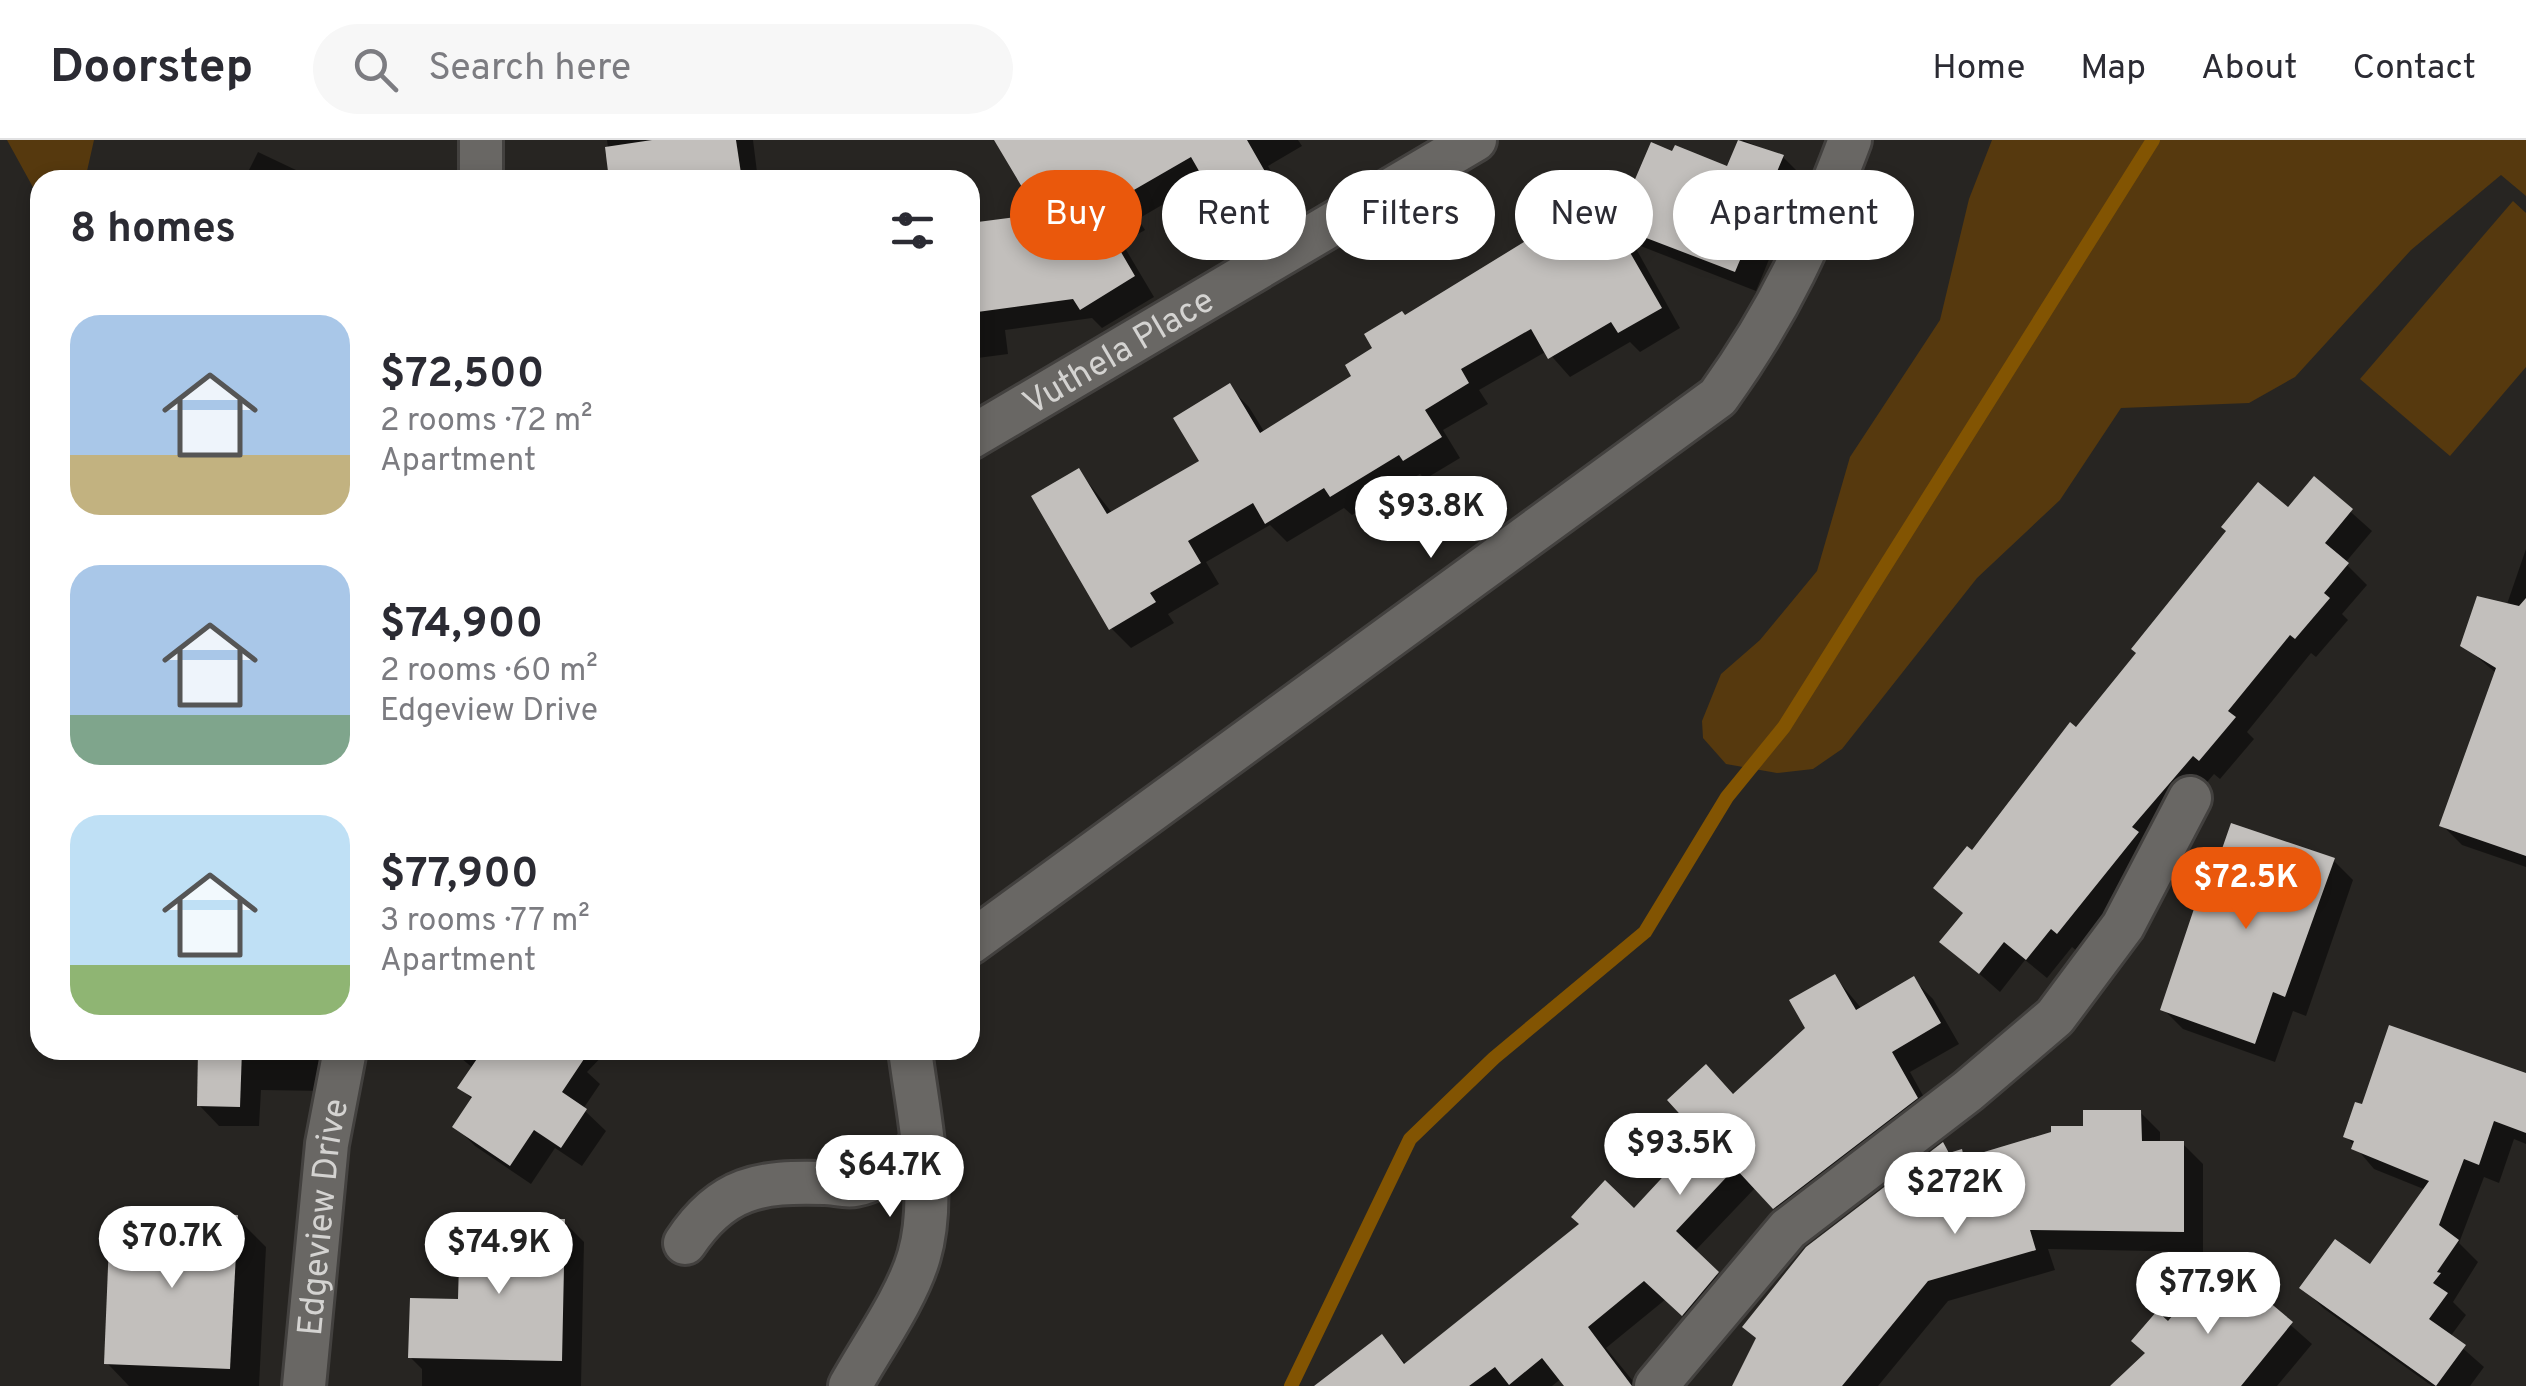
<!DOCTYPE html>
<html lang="en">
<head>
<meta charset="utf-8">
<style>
  :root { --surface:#fff; --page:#f7f7f7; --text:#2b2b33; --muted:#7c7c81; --line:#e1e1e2; --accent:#ea580c }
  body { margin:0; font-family:Overpass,sans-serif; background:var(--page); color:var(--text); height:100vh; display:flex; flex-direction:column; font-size:38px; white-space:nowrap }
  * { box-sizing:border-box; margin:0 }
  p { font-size:32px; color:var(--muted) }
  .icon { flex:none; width:55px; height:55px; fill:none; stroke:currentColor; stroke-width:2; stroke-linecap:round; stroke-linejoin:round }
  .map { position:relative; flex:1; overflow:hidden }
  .side { position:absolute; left:30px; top:30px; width:950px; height:890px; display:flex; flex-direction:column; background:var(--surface); border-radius:30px; box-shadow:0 5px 15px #0003 }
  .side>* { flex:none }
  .guide { position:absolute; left:1010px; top:30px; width:950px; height:90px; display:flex; gap:20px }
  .price { position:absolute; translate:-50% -85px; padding:0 22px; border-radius:35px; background:#fff; color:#222; font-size:32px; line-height:65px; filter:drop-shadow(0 2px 5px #0008) }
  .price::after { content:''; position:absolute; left:50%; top:60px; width:30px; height:22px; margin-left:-15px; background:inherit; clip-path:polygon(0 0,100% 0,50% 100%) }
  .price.active { background:var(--accent); color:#fff }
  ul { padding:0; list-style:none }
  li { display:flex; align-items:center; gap:30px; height:250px; padding:0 40px }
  li span { display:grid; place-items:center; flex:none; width:280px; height:200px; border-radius:30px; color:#555 }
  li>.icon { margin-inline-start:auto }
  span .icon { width:120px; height:120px; fill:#fffc; stroke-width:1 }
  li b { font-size:42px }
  h2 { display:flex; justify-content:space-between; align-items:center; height:120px; padding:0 40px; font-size:42px }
  .chip { padding:0 35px; border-radius:45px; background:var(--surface); box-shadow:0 5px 15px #0003; font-size:35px; line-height:90px }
  .chip.active { background:var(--accent); color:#fff }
  header { display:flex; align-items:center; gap:60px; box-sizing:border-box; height:140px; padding:0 50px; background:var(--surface); border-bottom:2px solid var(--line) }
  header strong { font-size:48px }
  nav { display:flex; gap:55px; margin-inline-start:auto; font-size:35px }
  .search { width:700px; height:90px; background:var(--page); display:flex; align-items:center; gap:25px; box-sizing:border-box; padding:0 35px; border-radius:55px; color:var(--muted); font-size:38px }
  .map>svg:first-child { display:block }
</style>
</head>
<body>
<header>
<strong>Doorstep</strong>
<div class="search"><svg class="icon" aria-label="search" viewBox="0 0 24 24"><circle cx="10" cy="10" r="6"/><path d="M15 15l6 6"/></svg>Search here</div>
<nav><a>Home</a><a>Map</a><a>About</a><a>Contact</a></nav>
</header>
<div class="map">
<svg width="2526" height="1246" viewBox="0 0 2526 1246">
  <rect width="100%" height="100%" fill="#272522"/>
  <!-- green -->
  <g fill="#56390e">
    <polygon points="7,0 94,0 85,40 40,40 40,60"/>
    <polygon points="1992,0 2526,0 2526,56 2501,35 2411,110 2295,237 2249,263 2121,268 2060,360 1977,438 1842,609 1813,629 1777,633 1726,624 1703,598 1702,581 1721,534 1760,500 1817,431 1850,317 1940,180 1969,59"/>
    <polygon points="2513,61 2526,73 2526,227 2450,316 2360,239"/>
  </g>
  <!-- shadow -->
  <g fill="#0007">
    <polygon points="607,0 753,0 758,40 612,40"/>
    <polygon points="997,0 1298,0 1302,6 1268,26 1293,70 1248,97 1228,77 1205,40 1138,79 1145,90 1122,103 1154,157 1102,188 1092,178 1005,190 1008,214 970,219 970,86 1042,76"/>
    <polygon points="1743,0 1783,17 1803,37 1756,151 1638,105 1629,96 1680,188 1640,212 1630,202 1570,237 1547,211 1479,250 1488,264 1443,290 1460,318 1425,339 1420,334 1352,375 1344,368 1287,402 1270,385 1206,422 1219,444 1168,474 1174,483 1131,508 1111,488 1079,331 1113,374 1202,321 1229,247 1249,267 1265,293 1355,237 1406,178 1558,84 1594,53 1619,83 1728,30"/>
    <polygon points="258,12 317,40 244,40"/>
    <polygon points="936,32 944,40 884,40"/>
    <polygon points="2314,339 2372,391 2345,423 2367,445 2342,474 2348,480 2316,517 2311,513 2247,592 2254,599 2220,639 2214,634 2151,708 2157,714 2078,812 2072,807 2047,838 2025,820 2000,852 1949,807 1965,775 1936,748 1972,714 2076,591"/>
    <polygon points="2526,409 2526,727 2462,705 2442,685 2496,533 2463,505 2507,464"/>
    <polygon points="2333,720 2353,740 2306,876 2293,871 2275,922 2183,889 2163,869"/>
    <polygon points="1835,837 1862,869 1913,839 1933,859 1959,904 1910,932 1936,979 1795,1087 1756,1047 1694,1112 1737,1154 1703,1194 1666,1159 1606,1208 1637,1246 1568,1246 1562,1238 1552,1246 1353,1246 1381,1197 1407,1225 1635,1072 1734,956 1808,889"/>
    <polygon points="201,910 324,910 324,951 261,950 259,986 219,986 199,965"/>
    <polygon points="451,910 608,910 587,932 600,944 583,969 606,991 582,1026 555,1008 531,1044 475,1006 455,986 473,960 461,948 473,928"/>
    <polygon points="2526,936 2526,1004 2514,999 2499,1043 2484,1037 2459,1103 2478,1122 2453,1162 2466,1175 2450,1197 2484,1227 2470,1246 2432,1246 2323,1168 2303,1148 2371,1128 2426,1050 2374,1029 2346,996 2363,967"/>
    <polygon points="2140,972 2160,992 2160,1004 2183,1004 2203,1024 2203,1112 2048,1109 2055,1130 1948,1161 1878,1246 1734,1246 1943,1005 1952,1014 1961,1012 1969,1019"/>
    <polygon points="237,1078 266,1107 259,1246 129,1246 107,1223"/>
    <polygon points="564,1082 584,1102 581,1246 422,1246 422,1229 410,1217 460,1162 474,1126"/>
    <polygon points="2220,1123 2312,1204 2277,1246 2114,1246 2147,1214"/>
  </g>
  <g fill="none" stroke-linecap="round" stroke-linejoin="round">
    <!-- stream -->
    <polyline stroke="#825402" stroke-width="14" points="1291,1246 1410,999 1494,918 1645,792 1727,657 1784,587 2153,0"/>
  </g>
  <!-- building -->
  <g fill="#c2bfbc">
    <polygon points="652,0 736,0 742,40 609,40 605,7"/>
    <polygon points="994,0 1247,0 1275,49 1226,78 1191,17 1120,58 1127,69 1104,83 1135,136 1080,170 1073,159 970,173 970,83 1038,74"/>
    <polygon points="1738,0 1784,15 1735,132 1615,86 1651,2 1672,11 1675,5 1727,26"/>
    <polygon points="1594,50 1662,168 1618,193 1611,182 1548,219 1531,189 1461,229 1469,243 1425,270 1442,297 1403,321 1399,315 1330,357 1324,348 1265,384 1253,363 1188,401 1201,423 1150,453 1156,462 1109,490 1031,356 1079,328 1107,374 1199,321 1173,278 1230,243 1260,293 1351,236 1345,225 1372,208 1364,194 1402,171 1405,175 1555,83 1551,76"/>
    <polygon points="2314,336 2353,369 2325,403 2349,423 2324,453 2330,458 2295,499 2290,495 2228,571 2236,577 2199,621 2193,616 2132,687 2139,692 2057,794 2051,789 2026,820 2004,802 1979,834 1939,802 1963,773 1933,748 1967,706 1972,710 2070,582 2076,587 2136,513 2131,509 2226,391 2221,387 2258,342 2288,367"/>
    <polygon points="2477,456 2519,466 2526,458 2526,716 2439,686 2496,528 2460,506"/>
    <polygon points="2231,683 2335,718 2285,857 2273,852 2255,904 2160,870 2208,727 2215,729"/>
    <polygon points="1835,834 1856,870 1914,836 1941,883 1892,912 1918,958 1773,1069 1735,1028 1676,1091 1719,1132 1682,1176 1644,1141 1588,1187 1632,1246 1564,1246 1542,1218 1509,1245 1495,1227 1469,1246 1314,1246 1382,1194 1404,1224 1579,1084 1571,1077 1605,1040 1634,1068 1697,1000 1693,996 1697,993 1667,960 1706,924 1733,954 1805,888 1789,860"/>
    <polygon points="2389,885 2526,933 2526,993 2494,981 2479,1025 2464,1019 2439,1085 2459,1100 2437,1132 2441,1133 2433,1143 2448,1153 2429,1179 2466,1205 2436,1246 2299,1148 2335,1099 2370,1124 2429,1041 2351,1009 2354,1001 2343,997 2355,962 2362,964"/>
    <polygon points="198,910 242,910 240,967 197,966"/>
    <polygon points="483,910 590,910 562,952 587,969 561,1008 534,990 510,1026 452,987 472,957 457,948"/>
    <polygon points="2083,970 2141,970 2142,1001 2184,1001 2184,1092 2030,1090 2036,1110 1928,1141 1842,1246 1732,1246 1756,1198 1742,1187 1806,1107 1943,1002 1949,1013 1962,1009 1964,1018 2051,992 2051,986 2083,986"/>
    <polygon points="146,1071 238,1075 230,1229 104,1224 109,1103"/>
    <polygon points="472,1078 565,1079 562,1221 408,1218 410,1158 458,1159 459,1123 472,1123"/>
    <polygon points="2219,1120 2293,1182 2241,1246 2110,1246 2145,1213 2131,1201 2157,1171 2168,1181"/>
  </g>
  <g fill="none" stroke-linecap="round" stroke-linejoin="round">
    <defs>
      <g id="minor">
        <polyline points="481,0 481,40"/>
        <path id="s1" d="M970 298 1475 0"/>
        <path d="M970 803 1718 257C1780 171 1813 98 1850 0"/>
        <path d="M685 1103C722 1047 760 1041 824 1043 835 1043 845 1047 855 1045 881 1040 900 1021 921 1007"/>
        <path id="s2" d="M304 1246 327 1004 345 910"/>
        <path d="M850 1246C871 1208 907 1158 919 1116 937 1054 918 974 910 910"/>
        <polyline points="1656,1246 1788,1089 1968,951 2055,877 2123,786 2190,658"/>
      </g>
    </defs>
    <!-- minor casing -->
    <use href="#minor" stroke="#43413f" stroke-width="48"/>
    <!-- minor -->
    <use href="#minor" stroke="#696764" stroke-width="42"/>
  </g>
  <g text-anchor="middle" stroke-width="10" stroke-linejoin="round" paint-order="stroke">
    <!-- street labels -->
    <g font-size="35" fill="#d4d3d1" stroke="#1d1c19">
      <text dy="12" stroke="none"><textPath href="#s1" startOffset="172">Vuthela Place</textPath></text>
      <text dy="12" stroke="none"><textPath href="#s2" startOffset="170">Edgeview Drive</textPath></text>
    </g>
  </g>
</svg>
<b class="price" style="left:1431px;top:421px">$93.8K</b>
<b class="price active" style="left:2246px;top:792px">$72.5K</b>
<b class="price" style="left:1680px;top:1058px">$93.5K</b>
<b class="price" style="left:890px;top:1080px">$64.7K</b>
<b class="price" style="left:1955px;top:1097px">$272K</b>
<b class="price" style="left:172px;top:1151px">$70.7K</b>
<b class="price" style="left:499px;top:1157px">$74.9K</b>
<b class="price" style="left:2208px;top:1197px">$77.9K</b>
<div class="guide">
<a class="chip active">Buy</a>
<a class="chip">Rent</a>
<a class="chip">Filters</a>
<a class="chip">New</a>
<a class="chip">Apartment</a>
</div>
<section class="side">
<h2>8 homes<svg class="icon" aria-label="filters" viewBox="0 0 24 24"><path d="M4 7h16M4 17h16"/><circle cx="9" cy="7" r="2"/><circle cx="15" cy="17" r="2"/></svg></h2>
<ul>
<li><span style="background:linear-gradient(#a9c7e8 70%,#c2b280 0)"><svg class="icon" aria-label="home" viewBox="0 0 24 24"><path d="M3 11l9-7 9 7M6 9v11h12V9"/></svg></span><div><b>$72,500</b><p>2 rooms · 72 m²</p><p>Apartment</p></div></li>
<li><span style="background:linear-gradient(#a9c7e8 75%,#7fa58c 0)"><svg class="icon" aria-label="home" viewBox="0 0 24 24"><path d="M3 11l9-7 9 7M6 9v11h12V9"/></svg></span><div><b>$74,900</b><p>2 rooms · 60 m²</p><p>Edgeview Drive</p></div></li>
<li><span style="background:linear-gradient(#bfe0f5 75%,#8fb573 0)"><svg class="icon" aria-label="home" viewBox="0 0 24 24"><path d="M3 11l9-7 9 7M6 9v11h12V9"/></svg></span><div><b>$77,900</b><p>3 rooms · 77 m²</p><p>Apartment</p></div></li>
</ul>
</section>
</div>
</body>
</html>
